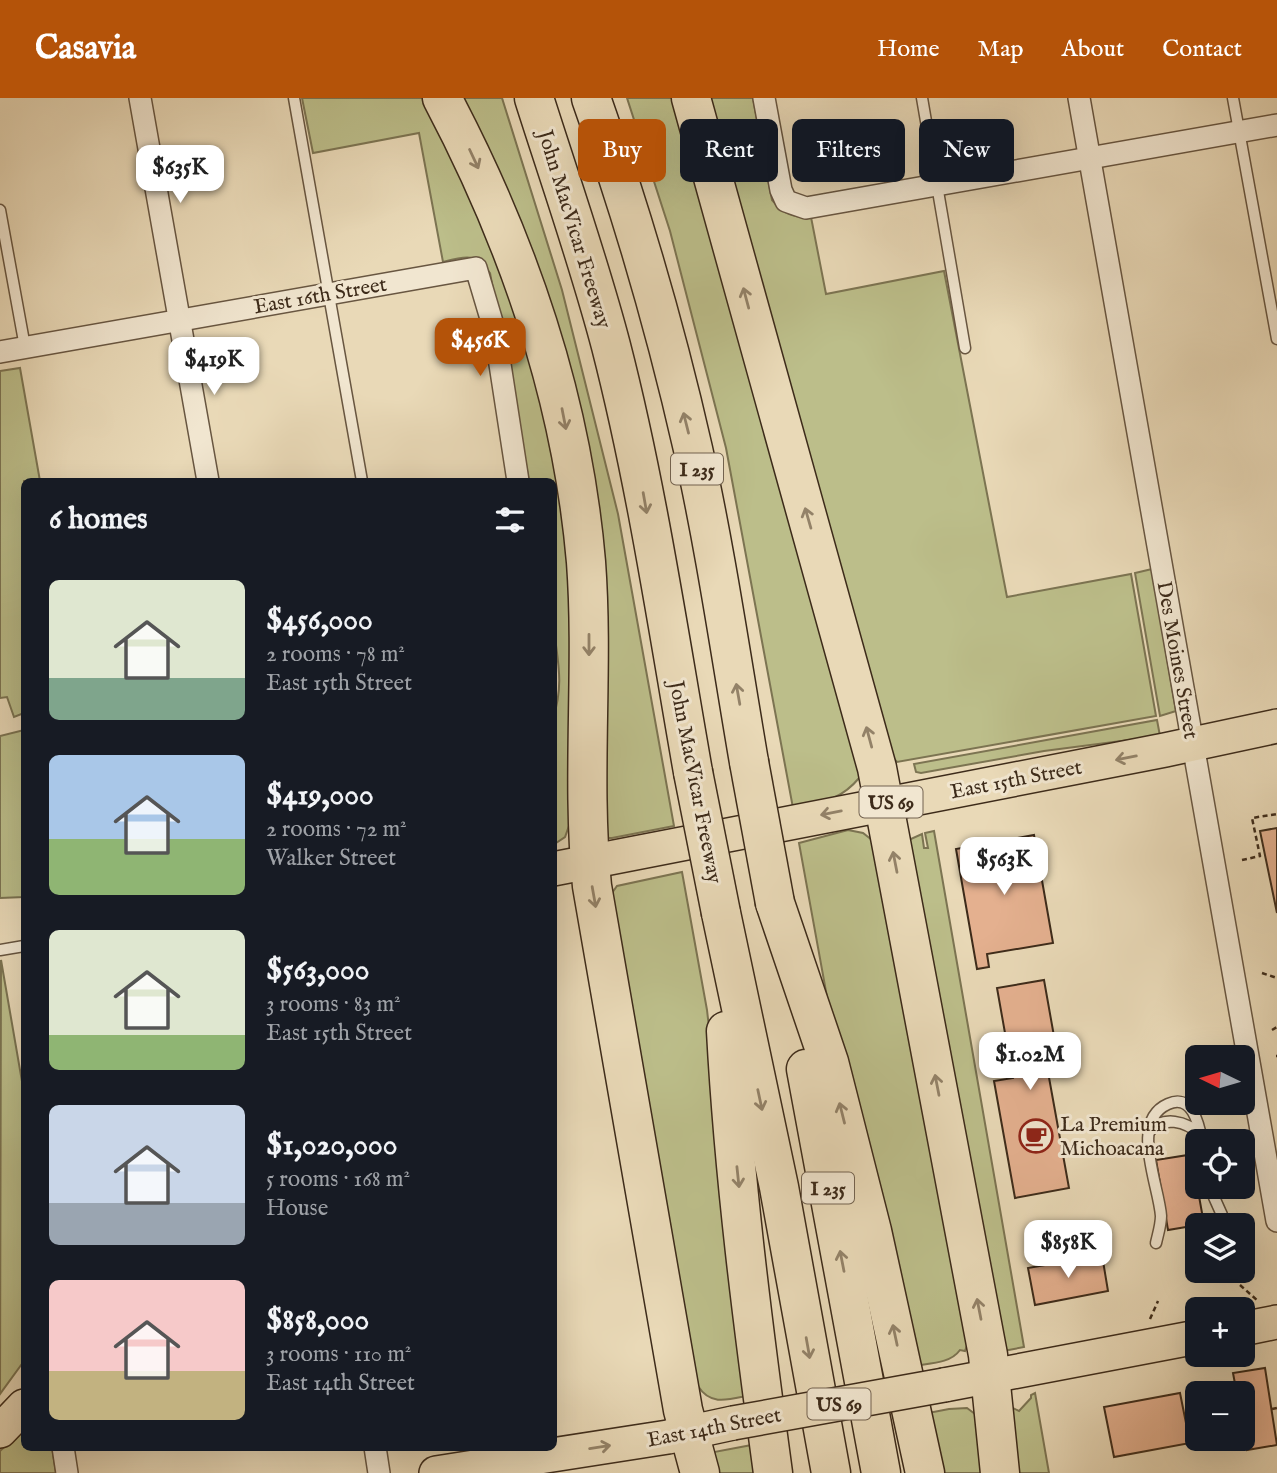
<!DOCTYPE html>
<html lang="en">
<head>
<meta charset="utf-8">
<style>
  :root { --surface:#171b24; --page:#20242c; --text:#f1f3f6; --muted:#9ea1a6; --accent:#b45309 }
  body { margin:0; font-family:"IM FELL English",serif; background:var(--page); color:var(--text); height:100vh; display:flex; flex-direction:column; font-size:26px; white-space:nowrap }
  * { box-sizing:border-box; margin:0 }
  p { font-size:23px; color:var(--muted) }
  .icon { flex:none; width:38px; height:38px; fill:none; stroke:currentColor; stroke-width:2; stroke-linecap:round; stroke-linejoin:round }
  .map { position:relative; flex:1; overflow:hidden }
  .side { position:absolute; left:21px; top:380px; width:536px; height:973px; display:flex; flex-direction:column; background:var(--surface); border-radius:10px; box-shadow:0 7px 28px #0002 }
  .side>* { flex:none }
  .guide { position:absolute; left:578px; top:21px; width:593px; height:63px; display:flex; gap:14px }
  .needle { width:46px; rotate:275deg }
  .controls { position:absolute; left:1185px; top:947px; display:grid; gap:14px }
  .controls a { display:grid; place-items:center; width:70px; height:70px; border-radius:10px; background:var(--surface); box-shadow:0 7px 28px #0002; font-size:35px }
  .price { position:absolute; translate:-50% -60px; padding:0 16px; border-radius:14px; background:#fff; color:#222; font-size:23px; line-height:46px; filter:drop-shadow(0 2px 4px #0008) }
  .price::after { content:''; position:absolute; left:50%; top:42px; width:21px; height:16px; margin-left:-10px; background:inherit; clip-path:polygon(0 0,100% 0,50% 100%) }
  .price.on { background:var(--accent); color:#fff }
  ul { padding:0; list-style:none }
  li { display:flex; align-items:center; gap:21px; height:175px; padding:0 28px }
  li span { display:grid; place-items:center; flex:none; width:196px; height:140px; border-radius:10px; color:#555 }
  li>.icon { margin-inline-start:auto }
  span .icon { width:84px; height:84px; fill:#fffc; stroke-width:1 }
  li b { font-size:30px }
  h2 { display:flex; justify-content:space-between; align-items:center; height:84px; padding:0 28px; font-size:30px }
  .chip { padding:0 24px; border-radius:10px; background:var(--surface); box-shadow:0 7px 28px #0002; font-size:24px; line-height:63px }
  .chip.on { background:var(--accent); color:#fff }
  header { display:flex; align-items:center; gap:42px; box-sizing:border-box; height:98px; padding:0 35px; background:var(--accent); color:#fff }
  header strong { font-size:33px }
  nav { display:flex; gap:38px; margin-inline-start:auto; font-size:24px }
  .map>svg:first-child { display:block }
</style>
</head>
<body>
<header>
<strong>Casavia</strong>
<nav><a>Home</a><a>Map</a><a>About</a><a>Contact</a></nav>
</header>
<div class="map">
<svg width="1277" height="1375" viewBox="0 0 1277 1375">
  <rect width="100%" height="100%" fill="#e9d9b7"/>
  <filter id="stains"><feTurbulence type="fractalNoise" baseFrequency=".00286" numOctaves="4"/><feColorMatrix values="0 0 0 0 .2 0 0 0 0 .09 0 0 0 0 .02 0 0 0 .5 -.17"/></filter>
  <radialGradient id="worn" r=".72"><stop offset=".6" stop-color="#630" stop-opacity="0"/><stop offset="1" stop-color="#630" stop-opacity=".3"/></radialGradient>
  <!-- green -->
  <g fill="#bcbe8a" stroke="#7c7452" stroke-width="2">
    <path d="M302 0H426L463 68 530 250 567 432 576 708 565 739 553 747V620C566 581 555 556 553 519 550 474 553 428 553 383H529L490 175C475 155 466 158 443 164L419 35 313 55Z"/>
    <polygon points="453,0 502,0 562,192 618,416 674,728 612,740 605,740 597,473"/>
    <path d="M627 0H677L860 679C840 703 823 704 793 710L726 350 670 133Z"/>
    <path d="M702 0H753L772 102C784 116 793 120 811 119L826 196 944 173 1007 499 1131 476 1156 618 897 664 886 652Z"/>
    <polygon points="20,270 40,383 24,383 24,615 14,619 7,599 0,600 0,273"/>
    <polygon points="1152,471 1176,613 1160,618 1135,475"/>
    <polygon points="1157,622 1160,638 1044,653 921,675 916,674 914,666"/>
    <polygon points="24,632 24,799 0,800 0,638"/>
    <path d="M848 732 863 735 872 742 971 1236 965 1253 960 1252C950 1266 929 1265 913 1268L831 921 799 745Z"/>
    <polygon points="934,733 1024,1249 998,1254 904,744 922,736 924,750 928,750 925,735"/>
    <path d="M682 774 707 912 751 1297C730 1301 711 1309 698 1288L612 795 617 788Z"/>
    <polygon points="1,862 24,995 24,1263 0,1296"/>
    <polygon points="1035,1295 1049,1375 1011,1375 1011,1309 1019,1313 1031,1300 1031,1297"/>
    <polygon points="967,1310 975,1316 985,1375 936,1375 923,1316 949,1311"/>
    <polygon points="24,1330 24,1349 52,1349 56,1375 0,1375 0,1353"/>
    <polygon points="757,1346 761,1375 709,1375 714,1354"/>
  </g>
  <!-- building -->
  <g fill="#e4b08f" stroke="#3d2b1a" stroke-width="2">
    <polygon points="1277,730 1277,815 1260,733"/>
    <polygon points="1034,737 1053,845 987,856 989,869 977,871 956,751"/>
    <polygon points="1044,882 1060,972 1048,974 1069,1090 1015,1100 994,983 1013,980 997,890"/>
    <polygon points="1188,1057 1194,1088 1197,1087 1204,1126 1168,1132 1156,1062"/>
    <polygon points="1102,1157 1108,1193 1035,1207 1028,1170"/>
    <polygon points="1265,1270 1277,1347 1247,1352 1244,1336 1242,1336 1242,1295 1232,1295 1231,1292 1236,1291 1233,1275"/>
    <polygon points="1180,1295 1190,1345 1114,1359 1104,1309"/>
  </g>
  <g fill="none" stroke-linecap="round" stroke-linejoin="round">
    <defs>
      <g id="lane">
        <polyline points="294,0 362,383"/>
        <polyline points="922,0 965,250"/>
        <polyline points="1233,0 1277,241"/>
        <polyline points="0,112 25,249"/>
        <polyline points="0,852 24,848"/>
        <path d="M1149 1034C1163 1017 1186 1023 1201 1037"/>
        <polyline points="1209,1088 1222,1117"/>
        <path d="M1156 1145C1158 1136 1161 1127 1161 1118 1159 1087 1129 1023 1168 1006 1192 995 1199 1026 1202 1043"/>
      </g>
      <g id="street">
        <polyline points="140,0 208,383"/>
        <polyline points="764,0 781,92 786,103 806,110 1277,27"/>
        <polyline points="1079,0 1277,1123"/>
        <polyline points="0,254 476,170 495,234 518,383"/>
        <polyline points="63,1349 67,1375"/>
        <polyline points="375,1349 379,1375"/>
      </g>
      <g id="primary">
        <polyline points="553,771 1165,652 1277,628"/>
        <polyline points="1242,1231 1277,1224"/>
        <polyline points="944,1287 1197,1239"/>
        <polyline points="0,1333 24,1308"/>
        <polyline points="436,1375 668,1339 733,1325"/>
      </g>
      <g id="highway">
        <path d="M442 0C518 144 572 300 586 464 594 572 581 680 592 788L683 1312 700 1375"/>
        <path d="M534 0C560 82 589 164 611 248 647 388 668 532 693 674"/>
        <path d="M591 0C632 115 666 232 693 351 716 454 731 559 749 664"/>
        <polyline points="691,0 877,670 988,1257 1000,1375"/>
        <polyline points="775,805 829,964 872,1133 925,1375"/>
        <polyline points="721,815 779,1089 831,1375"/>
        <path d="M726 933C734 1081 753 1228 773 1375"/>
        <polyline points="806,971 881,1375"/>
      </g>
    </defs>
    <!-- lane casing -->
    <use href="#lane" stroke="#685641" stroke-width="13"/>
    <!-- street casing -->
    <use href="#street" stroke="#685641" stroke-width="24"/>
    <!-- primary casing -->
    <use href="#primary" stroke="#3d2b1a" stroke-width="36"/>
    <!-- highway casing -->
    <use href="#highway" stroke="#3d2b1a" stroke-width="41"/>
    <!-- path -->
    <g stroke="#3d2b1a" stroke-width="2.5" stroke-dasharray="5 3.5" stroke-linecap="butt">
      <polyline points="1242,762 1260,758 1252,720 1277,716"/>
      <polyline points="1262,875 1277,880"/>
      <polyline points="1272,932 1277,929"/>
      <polyline points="1276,958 1277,958"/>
      <polyline points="1187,1129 1193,1164 1197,1166"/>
      <polyline points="1240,1187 1258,1203"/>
      <polyline points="1150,1221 1158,1203"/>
      <polyline points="1272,1311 1277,1310"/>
    </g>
    <!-- lane -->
    <use href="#lane" stroke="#f1e6d0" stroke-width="10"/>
    <!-- street -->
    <use href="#street" stroke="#f1e6d0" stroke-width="21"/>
    <!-- primary -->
    <use href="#primary" stroke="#e9d9b7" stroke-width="33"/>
    <!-- highway -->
    <use href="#highway" stroke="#e9d9b7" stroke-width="38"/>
    <defs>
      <polyline id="primary-bridge" points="733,1325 944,1287"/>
      <g id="highway-bridge">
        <polyline points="749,664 775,805"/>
        <polyline points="693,674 721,815"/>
      </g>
    </defs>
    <!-- primary-bridge casing -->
    <use href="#primary-bridge" stroke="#3d2b1a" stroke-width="36" stroke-linecap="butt"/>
    <!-- highway-bridge casing -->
    <use href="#highway-bridge" stroke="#3d2b1a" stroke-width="41" stroke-linecap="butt"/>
    <!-- primary-bridge -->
    <use href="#primary-bridge" stroke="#e9d9b7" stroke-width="33"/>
    <!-- highway-bridge -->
    <use href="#highway-bridge" stroke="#e9d9b7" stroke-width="38"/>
  </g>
  <!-- one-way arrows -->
  <defs><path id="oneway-shaft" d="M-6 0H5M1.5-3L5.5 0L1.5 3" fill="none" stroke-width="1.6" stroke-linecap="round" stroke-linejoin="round" transform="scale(1.75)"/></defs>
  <g stroke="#938268">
    <use href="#oneway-shaft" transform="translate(474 61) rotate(65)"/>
    <use href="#oneway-shaft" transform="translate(746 200) rotate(-105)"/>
    <use href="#oneway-shaft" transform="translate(564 321) rotate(79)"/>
    <use href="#oneway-shaft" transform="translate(686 325) rotate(-104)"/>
    <use href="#oneway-shaft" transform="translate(645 405) rotate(80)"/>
    <use href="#oneway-shaft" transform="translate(808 420) rotate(-106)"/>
    <use href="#oneway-shaft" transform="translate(589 547) rotate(90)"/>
    <use href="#oneway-shaft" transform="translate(738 596) rotate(-100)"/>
    <use href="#oneway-shaft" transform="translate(869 639) rotate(-105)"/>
    <use href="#oneway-shaft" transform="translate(1126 660) rotate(169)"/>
    <use href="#oneway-shaft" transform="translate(831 715) rotate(169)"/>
    <use href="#oneway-shaft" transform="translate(895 764) rotate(-101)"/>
    <use href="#oneway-shaft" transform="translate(594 799) rotate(80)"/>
    <use href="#oneway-shaft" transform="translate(937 987) rotate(-101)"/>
    <use href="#oneway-shaft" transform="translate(760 1002) rotate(78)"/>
    <use href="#oneway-shaft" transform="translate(842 1015) rotate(-104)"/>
    <use href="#oneway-shaft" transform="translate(738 1079) rotate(84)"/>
    <use href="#oneway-shaft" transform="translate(842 1163) rotate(-101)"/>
    <use href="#oneway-shaft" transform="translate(979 1211) rotate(-101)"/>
    <use href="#oneway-shaft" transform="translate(895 1237) rotate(-102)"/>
    <use href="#oneway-shaft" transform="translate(808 1250) rotate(80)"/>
    <use href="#oneway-shaft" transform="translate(600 1349) rotate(-9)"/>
  </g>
  <!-- icons -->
  <defs>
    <symbol id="cafe-ring" viewBox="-11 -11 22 22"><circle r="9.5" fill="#f1e6d0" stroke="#8f2418" stroke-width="1.5"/><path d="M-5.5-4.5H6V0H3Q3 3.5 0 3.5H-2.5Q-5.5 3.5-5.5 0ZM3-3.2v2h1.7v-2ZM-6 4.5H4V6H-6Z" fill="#8f2418"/></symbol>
  </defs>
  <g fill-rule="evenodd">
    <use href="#cafe-ring" x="1017" y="1019" width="38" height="38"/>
  </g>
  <g text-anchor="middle" stroke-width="6" stroke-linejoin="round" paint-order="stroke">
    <!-- shield labels -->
    <g fill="#f1e6d0" stroke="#736351" stroke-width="2">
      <rect x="671" y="355.5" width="52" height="31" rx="5"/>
      <rect x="859.5" y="688.5" width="63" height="31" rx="5"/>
      <rect x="802" y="1074.5" width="52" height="31" rx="5"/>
      <rect x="807.5" y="1290.5" width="63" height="31" rx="5"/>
    </g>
    <g font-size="19" font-weight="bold" fill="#3d2b1a">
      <text x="697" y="378">I 235</text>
      <text x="891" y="711">US 69</text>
      <text x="828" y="1097">I 235</text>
      <text x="839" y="1313">US 69</text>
    </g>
    <!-- street labels -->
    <g font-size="21" fill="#3d2b1a" stroke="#f1e6d0">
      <text transform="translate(575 131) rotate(73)" y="7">John MacVicar Freeway</text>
      <text transform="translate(320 197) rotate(-10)" y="7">East 16th Street</text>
      <text transform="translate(1178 562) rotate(80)" y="7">Des Moines Street</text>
      <text transform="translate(1016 681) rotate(-11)" y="7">East 15th Street</text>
      <text transform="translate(696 684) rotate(79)" y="7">John MacVicar Freeway</text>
      <text transform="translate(714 1329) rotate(-11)" y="7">East 14th Street</text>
    </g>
    <!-- poi labels -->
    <g font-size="21" fill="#3d2b1a" stroke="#f1e6d0" text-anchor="start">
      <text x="1060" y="1033">La Premium<tspan x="1060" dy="24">Michoacana</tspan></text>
    </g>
  </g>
  <rect width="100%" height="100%" filter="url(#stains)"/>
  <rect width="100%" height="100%" fill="url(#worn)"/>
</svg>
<div class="controls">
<a><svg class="needle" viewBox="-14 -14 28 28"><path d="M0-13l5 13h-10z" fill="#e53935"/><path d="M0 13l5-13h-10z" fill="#9ea1a6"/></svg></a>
<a><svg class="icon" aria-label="locate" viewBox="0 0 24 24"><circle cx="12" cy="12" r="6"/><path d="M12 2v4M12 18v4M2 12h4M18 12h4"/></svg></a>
<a><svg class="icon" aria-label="layers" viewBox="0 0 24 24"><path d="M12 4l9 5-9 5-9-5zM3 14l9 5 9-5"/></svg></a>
<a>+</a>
<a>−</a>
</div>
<b class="price" style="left:180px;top:107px">$635K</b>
<b class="price on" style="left:480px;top:280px">$456K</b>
<b class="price" style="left:214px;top:299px">$419K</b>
<b class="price" style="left:1004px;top:799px">$563K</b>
<b class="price" style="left:1030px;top:994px">$1.02M</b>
<b class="price" style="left:1068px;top:1182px">$858K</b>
<div class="guide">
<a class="chip on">Buy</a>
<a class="chip">Rent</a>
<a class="chip">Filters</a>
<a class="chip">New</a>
</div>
<section class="side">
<h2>6 homes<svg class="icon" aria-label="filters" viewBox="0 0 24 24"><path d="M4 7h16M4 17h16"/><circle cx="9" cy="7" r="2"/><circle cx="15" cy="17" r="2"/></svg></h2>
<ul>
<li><span style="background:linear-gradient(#dfe7d0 70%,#7fa58c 0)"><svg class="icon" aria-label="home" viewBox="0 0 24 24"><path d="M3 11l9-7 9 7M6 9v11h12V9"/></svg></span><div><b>$456,000</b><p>2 rooms · 78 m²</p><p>East 15th Street</p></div></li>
<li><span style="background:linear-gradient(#a9c7e8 60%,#8fb573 0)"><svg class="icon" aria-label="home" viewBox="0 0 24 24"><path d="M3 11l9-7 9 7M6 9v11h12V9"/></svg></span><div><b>$419,000</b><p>2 rooms · 72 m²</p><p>Walker Street</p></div></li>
<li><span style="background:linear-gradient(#dfe7d0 75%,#8fb573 0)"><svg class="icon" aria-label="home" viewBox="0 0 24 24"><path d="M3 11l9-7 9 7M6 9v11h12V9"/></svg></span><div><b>$563,000</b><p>3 rooms · 83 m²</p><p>East 15th Street</p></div></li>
<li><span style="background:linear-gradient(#c9d6e8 70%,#9aa5b1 0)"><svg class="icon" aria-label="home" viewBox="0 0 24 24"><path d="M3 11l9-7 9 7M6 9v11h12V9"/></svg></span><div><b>$1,020,000</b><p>5 rooms · 168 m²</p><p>House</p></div></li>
<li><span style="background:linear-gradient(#f6c9c9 65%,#c2b280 0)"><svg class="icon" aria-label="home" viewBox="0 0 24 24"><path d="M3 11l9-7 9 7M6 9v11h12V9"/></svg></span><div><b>$858,000</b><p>3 rooms · 110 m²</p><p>East 14th Street</p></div></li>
</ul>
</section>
</div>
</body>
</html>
